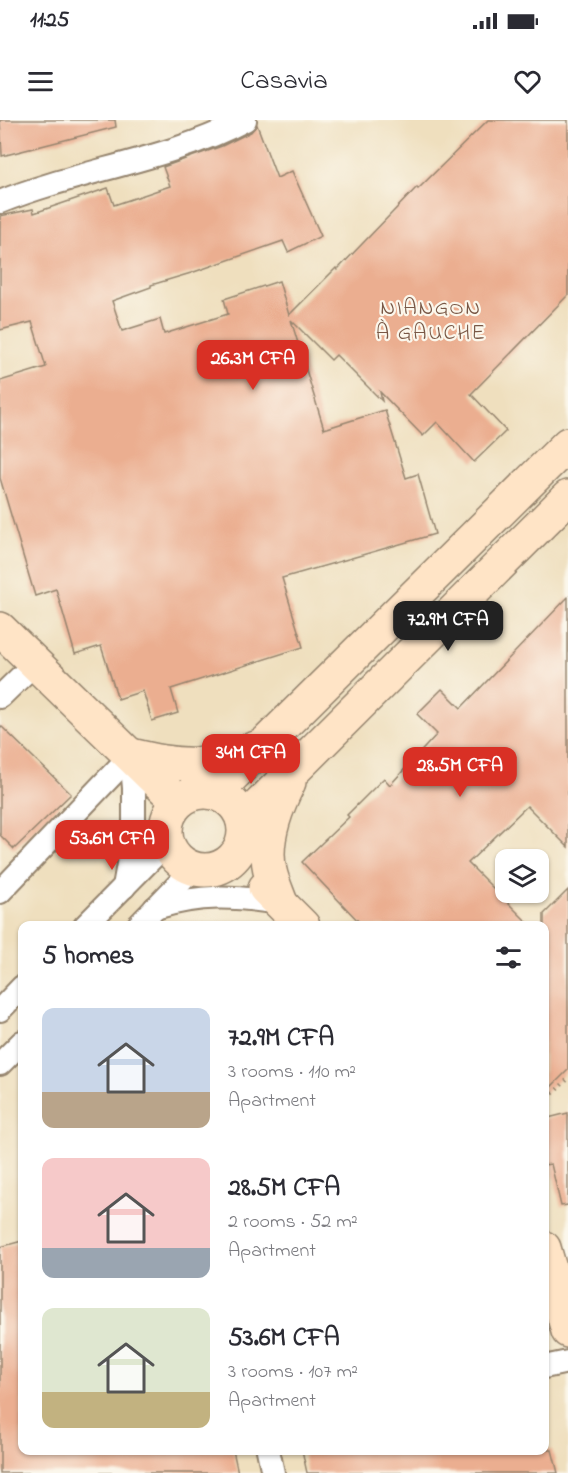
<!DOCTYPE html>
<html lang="en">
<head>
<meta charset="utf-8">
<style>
  :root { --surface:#fff; --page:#f2f2f3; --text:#2b2b33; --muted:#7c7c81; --accent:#d93025 }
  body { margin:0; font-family:"Indie Flower",sans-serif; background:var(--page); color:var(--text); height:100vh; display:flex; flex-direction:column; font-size:22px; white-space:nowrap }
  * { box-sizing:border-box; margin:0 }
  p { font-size:20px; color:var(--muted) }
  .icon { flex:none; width:33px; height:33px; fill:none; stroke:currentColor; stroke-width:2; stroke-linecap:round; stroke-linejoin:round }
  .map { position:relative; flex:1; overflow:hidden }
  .drawer { position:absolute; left:18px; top:801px; width:531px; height:534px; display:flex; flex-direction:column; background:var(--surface); border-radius:12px; box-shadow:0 2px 4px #0004 }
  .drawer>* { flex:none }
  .tools { position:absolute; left:495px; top:729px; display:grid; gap:12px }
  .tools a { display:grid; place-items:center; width:54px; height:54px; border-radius:12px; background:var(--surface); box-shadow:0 2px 4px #0004; font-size:30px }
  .price { position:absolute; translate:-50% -51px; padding:0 14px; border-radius:12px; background:var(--accent); color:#fff; font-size:20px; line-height:39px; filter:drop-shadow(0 2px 3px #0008) }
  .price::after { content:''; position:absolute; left:50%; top:36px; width:18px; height:14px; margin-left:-9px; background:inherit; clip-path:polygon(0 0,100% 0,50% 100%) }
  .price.active { background:#222; color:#fff }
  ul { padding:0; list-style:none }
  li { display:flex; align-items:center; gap:18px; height:150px; padding:0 24px }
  li span { display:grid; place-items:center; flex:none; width:168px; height:120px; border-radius:12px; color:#555 }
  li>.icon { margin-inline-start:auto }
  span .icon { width:72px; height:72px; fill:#fffc; stroke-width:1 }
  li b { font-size:26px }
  h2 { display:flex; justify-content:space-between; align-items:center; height:72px; padding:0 24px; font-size:26px }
  .status { display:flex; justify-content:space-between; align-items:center; height:42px; padding:0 30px; background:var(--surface); direction:ltr }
  .status svg { height:16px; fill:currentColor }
  header { display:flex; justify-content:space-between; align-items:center; height:78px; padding:0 24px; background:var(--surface); font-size:27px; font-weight:600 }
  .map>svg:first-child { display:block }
</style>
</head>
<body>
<div class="status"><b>11:25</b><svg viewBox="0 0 49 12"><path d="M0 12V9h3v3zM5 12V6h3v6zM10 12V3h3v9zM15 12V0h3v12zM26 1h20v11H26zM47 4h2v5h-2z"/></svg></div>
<header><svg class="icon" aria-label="menu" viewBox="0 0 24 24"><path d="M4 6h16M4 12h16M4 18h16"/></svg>Casavia<svg class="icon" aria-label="heart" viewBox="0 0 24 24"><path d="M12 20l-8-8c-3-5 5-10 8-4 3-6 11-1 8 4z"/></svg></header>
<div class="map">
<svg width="568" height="1353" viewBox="0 0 568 1353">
  <rect width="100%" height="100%" fill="#fbf7ec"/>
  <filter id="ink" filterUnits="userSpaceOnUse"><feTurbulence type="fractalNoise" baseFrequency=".0167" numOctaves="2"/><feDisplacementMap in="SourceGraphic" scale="12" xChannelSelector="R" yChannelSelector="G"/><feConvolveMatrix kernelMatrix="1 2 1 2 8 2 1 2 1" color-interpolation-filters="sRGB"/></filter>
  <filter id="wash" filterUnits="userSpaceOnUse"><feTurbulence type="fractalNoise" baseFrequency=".008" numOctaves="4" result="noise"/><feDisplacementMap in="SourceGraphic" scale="24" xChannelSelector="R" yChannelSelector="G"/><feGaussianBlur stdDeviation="1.35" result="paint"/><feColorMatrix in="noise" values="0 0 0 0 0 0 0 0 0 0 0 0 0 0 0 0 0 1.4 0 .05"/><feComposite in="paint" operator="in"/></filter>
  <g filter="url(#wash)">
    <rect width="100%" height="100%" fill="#efdfbe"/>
    <g id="blocks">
      <!-- building -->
      <g fill="#ebae90">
        <polygon points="0,0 115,0 116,7 2,36"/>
        <polygon points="488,0 568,0 568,175 471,274 506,311 474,342 437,302 423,316 380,272 382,281 336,235 331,240 291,200 324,309 385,290 406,358 418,354 435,414 282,458 303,527 171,569 178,593 152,601 143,571 118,579 101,526 75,534 56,469 35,476 0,358 0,261 46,247 32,202 0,210 0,96 33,89 34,93 108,68 114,85 170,66 163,47 222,26 251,12 257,5 277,58 292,51 321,116 288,132 283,121 191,153 151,165 151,167 112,181 122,211 160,199 164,214 228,194 224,179 279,161 289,195 336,148 337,150 417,67 418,69"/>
        <polygon points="568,477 568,727 527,686 468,743 531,806 363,806 302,742 349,697 347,695 384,658 390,665 437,614 417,594 442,569 461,588"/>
        <polygon points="0,605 71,674 14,729 0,715"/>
        <polygon points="568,770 568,950 544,974 544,794"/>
        <polygon points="568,993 568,1085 561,1086 551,1044 544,1045 544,999"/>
        <polygon points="22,1121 22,1330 233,1330 238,1353 0,1353 0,1127"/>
        <polygon points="302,1330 552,1330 558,1353 307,1353"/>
      </g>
    </g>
  </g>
  <g filter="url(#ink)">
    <use href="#blocks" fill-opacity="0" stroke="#95846e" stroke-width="1.5"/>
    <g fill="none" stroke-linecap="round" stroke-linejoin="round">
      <defs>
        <g id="street">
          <path d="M0 82C79 50 170 40 245 0"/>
          <polyline points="0,577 35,543"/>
          <polyline points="124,767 134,710 134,668 131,635"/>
          <polyline points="0,772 131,635"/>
          <path d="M155 788C202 774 233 776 281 783"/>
          <polyline points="85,806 167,723"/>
          <polyline points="138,806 193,749"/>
          <polyline points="0,890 22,867"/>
          <polyline points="0,944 22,922"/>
          <polyline points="544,1247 568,1242"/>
          <polyline points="268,1330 273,1353"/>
        </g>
        <g id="secondary">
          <polyline points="0,509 178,682"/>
          <path d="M131 635C152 640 174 645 196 644 217 642 238 634 259 627"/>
          <circle cx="205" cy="711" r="39"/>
          <polyline points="215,673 568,324"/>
          <polyline points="243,701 568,377"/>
          <polyline points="265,768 303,806"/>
          <path d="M281 783C277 772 272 761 270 751 263 722 276 688 289 662"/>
          <polyline points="544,1128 568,1211"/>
        </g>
      </defs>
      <!-- street casing -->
      <use href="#street" stroke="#95846e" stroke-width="26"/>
      <!-- secondary casing -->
      <use href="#secondary" stroke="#95846e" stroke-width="36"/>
      <!-- path -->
      <polyline stroke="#95846e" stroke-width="4" stroke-dasharray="1.5 4.5" stroke-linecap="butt" points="544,982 568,959"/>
      <!-- street -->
      <use href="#street" stroke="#fff" stroke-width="22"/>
      <!-- secondary -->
      <use href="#secondary" stroke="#ffe4c6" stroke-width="33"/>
    </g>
  </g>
  <g text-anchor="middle" stroke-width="4.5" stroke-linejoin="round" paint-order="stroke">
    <!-- neighbourhood labels -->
    <g font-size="22" letter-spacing="1.5" fill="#795846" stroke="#fbf7ec">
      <text x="431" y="194">NIANGON<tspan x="431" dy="25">À GAUCHE</tspan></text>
    </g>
  </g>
</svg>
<div class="tools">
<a><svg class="icon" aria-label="layers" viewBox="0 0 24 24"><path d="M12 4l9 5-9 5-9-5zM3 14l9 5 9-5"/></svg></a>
</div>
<b class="price" style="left:253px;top:271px">26.3M CFA</b>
<b class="price active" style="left:448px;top:532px">72.9M CFA</b>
<b class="price" style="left:251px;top:665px">34M CFA</b>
<b class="price" style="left:460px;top:678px">28.5M CFA</b>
<b class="price" style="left:112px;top:751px">53.6M CFA</b>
<section class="drawer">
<h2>5 homes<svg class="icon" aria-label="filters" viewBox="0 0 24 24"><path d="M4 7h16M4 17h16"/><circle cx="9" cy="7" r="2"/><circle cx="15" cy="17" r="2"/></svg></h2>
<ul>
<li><span style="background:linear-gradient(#c9d6e8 70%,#b9a48a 0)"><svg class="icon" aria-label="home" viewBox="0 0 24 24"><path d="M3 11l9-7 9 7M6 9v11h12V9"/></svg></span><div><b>72.9M CFA</b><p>3 rooms · 110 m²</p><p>Apartment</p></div></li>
<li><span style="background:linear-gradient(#f6c9c9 75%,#9aa5b1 0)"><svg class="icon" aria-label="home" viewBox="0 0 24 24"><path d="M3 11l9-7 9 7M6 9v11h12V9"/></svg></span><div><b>28.5M CFA</b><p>2 rooms · 52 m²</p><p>Apartment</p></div></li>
<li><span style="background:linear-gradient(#dfe7d0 70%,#c2b280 0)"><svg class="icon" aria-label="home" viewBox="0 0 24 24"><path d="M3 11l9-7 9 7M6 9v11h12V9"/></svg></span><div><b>53.6M CFA</b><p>3 rooms · 107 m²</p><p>Apartment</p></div></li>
</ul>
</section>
</div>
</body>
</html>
